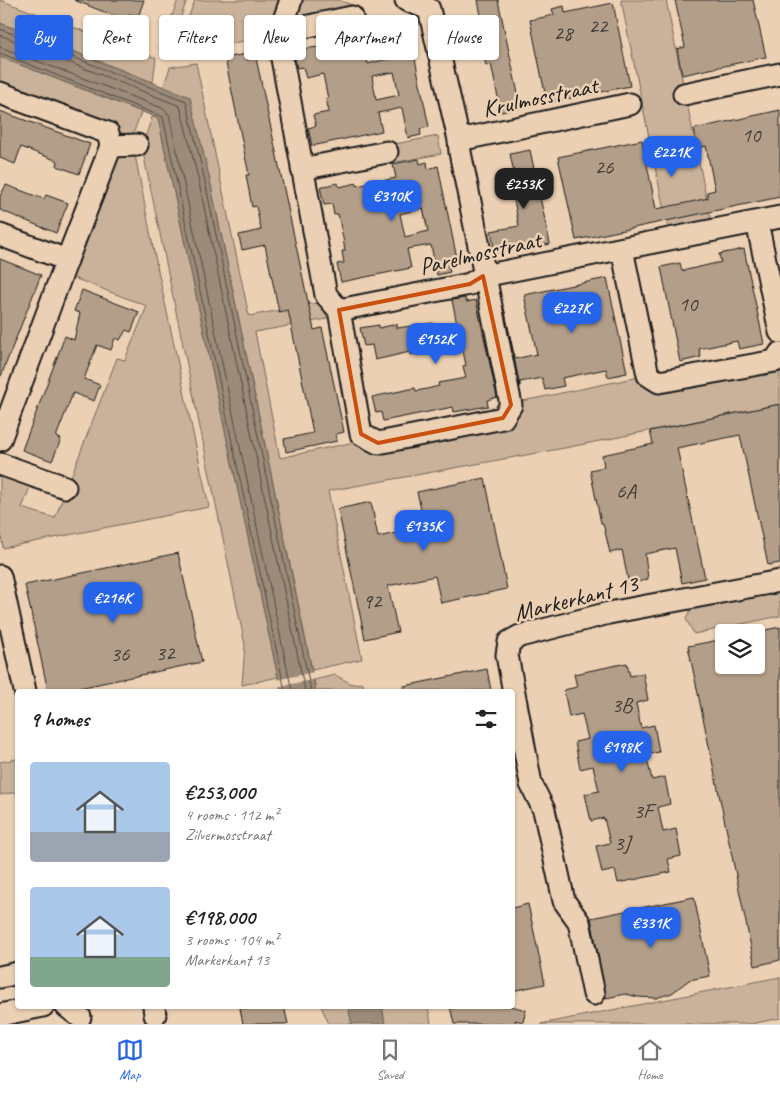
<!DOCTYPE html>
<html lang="en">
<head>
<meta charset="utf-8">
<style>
  :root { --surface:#fff; --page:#f6f6f6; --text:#222; --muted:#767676; --line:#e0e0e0; --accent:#2563eb }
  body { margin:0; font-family:Caveat,sans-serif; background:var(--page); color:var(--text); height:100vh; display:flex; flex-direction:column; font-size:19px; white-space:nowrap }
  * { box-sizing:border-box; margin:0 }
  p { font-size:16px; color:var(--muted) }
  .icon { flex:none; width:28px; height:28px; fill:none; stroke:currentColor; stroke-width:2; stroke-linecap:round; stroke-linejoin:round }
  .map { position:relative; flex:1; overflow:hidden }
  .sheet { position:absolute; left:15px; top:689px; width:500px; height:320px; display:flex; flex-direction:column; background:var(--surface); border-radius:5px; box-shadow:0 1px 4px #0004 }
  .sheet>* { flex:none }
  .banner { position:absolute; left:15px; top:15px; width:500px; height:45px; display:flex; gap:10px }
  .tools { position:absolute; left:715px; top:624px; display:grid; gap:10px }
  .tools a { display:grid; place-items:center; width:50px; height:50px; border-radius:5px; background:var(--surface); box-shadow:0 1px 4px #0004; font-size:25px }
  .price { position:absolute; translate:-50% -42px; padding:0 11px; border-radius:10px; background:var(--accent); color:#fff; font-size:16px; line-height:32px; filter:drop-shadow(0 1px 2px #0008) }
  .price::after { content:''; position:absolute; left:50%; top:30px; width:15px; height:11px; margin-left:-8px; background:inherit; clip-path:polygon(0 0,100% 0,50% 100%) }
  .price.active { background:#222; color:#fff }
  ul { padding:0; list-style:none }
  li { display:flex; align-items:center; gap:15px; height:125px; padding:0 15px }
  li span { display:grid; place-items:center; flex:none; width:140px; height:100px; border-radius:5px; color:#555 }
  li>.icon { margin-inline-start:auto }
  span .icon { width:60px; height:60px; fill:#fffc; stroke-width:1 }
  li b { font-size:21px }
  h2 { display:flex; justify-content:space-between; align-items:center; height:60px; padding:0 15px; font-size:21px }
  .pill { padding:0 18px; border-radius:5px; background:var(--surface); box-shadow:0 1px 4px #0004; font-size:18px; line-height:45px }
  .pill.active { background:var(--accent); color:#fff }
  .menu { display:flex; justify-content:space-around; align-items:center; height:70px; border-top:1px solid var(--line); background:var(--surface); font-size:14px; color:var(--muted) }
  .menu a { display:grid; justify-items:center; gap:2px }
  .menu .active { color:var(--accent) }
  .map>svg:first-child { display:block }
</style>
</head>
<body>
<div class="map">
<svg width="780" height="1024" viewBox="0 0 780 1024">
  <rect width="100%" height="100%" fill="#ecd0b3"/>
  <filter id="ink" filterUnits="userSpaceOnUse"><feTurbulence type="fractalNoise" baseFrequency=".02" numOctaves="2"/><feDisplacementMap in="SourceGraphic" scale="10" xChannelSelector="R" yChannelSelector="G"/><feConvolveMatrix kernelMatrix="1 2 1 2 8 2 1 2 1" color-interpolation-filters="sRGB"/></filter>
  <g filter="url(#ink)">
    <!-- green -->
    <g fill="#cab29a" stroke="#73675b">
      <polygon points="0,0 156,58 153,82 0,23"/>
      <polygon points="178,0 187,0 169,48 159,49"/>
      <polygon points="195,0 286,0 273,35 174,55"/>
      <polygon points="301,0 338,0 358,7 292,24"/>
      <polygon points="621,0 666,0 711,221 668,230"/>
      <polygon points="0,57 141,112 132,137 0,84"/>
      <polygon points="196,63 249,316 322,302 327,319 255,332 280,458 359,441 375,449 518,402 639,377 780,364 780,404 570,447 328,491 362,659 312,670 209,176 164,86 170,67"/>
      <polygon points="152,117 158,118 278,677 242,685 245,645 142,147"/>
      <polygon points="438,136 441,154 391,163 389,145"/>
      <polygon points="117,150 134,150 154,252 209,507 3,548 0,527 0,465 36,471 22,508 55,518 117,358 125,360 147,306 71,277"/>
      <polygon points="780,588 780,616 694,634 686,619 692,607"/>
      <polygon points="335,675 352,684 363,683 364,691 316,691 314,680"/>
      <polygon points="17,759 17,792 0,795 0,762"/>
      <polygon points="780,977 780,1018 751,1024 541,1024"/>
      <polygon points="321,1006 348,1006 352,1024 329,1024"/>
      <polygon points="382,1006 428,1006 431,1024 385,1024"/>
    </g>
    <!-- water -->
    <g fill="#9d8b7a" stroke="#695f54">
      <polygon points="0,23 190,97 209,176 316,691 281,691 158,118 0,57"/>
      <polygon points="348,1006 382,1006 385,1024 352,1024"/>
    </g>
    <!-- pier -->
    <polygon fill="#ecd0b3" points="314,672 316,679 277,687 276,680"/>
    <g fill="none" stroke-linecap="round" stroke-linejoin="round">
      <!-- shore -->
      <g stroke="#504842" stroke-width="1">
        <polyline points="0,29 186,101 204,177 311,691"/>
        <polyline points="0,35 180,106 198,178 305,691"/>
        <polyline points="0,47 162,108 169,114 292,691"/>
        <polyline points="0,53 163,117 285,691"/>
      </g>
    </g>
    <!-- building -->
    <g fill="#b29e89" stroke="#1c1c1c" fill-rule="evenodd">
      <polygon points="74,0 144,0 138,17 130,14 127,21"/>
      <polygon points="478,0 498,0 521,108 501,112 491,64 486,66 481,42 486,41"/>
      <polygon points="675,0 753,0 766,57 682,75 677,49 685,47"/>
      <polygon points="613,3 630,86 547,103 530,20 554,15 552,9 564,6 565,13"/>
      <path d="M398 26 399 32 409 30 429 127 420 129 421 135 408 138 402 108 378 113 382 131 312 146 308 128 316 126 313 115 329 112 326 99H328L323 74 306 78 303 67 297 68 293 50 328 46V50L346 46 347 49 364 45 368 64 391 58 385 29ZM394 72 399 95 376 100 372 76Z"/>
      <polygon points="246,54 247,60 256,58 314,330 322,328 344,432 336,434 337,441 286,452 284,439 313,433 288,310 279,312 265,245 242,250 240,241 239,235 261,230 256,206 252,207 246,175 249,175 225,58"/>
      <polygon points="780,110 780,197 576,240 558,157 642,140 656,209 691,202 708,198 707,192 715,190 706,146 698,148 694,129"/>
      <polygon points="0,111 90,144 79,174 57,166 58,161 21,147 15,164 0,158"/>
      <polygon points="530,150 550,244 515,252 514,249 495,253 491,231 519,226 510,179 515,178 510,154"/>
      <path d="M419 159 420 164 427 162 428 169 438 166 458 264 448 265 450 272 437 275 431 245 407 249 411 268 341 282 337 264 344 263 342 251H345L343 238 338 214 334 215 332 204 324 205 320 187 338 183 339 187 357 183V186L396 178 393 164ZM423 208 428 231 405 237 400 214Z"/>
      <polygon points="6,185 44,199 46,195 68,203 56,233 0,210 0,196"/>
      <polygon points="744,249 764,344 739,349 737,341 699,349 701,357 680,362 661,267 680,263 682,271 721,262 719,254"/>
      <polygon points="0,259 41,275 1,376 0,376"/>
      <polygon points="607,278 627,373 608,377 606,369 562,378 564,386 545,390 542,378 520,382 520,387 504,308 515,359 537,354 524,295"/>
      <polygon points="82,290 139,312 131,332 126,330 120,340 115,338 111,350 97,345 84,379 100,385 94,401 73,393 56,437 61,439 52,461 22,450 65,336 74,340 80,313 74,311"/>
      <polygon points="465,298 466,302 476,300 497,397 487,400 488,406 454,412 453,407 383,421 381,412 376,413 372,397 415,388 416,391 427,389 439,386 438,383 466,378 463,366 466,365 461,342 410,355 410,352 375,360 372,345 364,346 360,328 379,325 379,328 397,324 397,328 433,323 435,334 458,329 452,300"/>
      <polygon points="780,404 780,563 768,565 740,435 677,448 705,578 682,583 675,548 645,554 648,579 629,585 622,550 610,553 603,523 601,523 590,470 604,467 602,455 653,444 650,431"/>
      <polygon points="485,478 507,589 441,603 435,576 388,586 398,632 365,639 338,509 371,502 378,537 425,527 417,492"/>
      <polygon points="178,553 202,662 65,691 48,691 25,585"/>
      <polygon points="780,627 780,960 755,966 688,646 724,639 724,665 756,665 756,632"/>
      <polygon points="627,663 630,676 643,673 648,700 636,703 641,728 654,725 659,752 646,755 652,780 665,777 670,804 658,807 663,832 676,829 681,856 668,859 671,872 618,883 615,870 602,873 596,846 610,843 604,818 591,821 585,794 599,791 593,766 580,769 575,742 588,739 582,714 569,717 564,690 577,687 574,674"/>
      <polygon points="487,669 491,691 405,691 404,686"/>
      <polygon points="694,897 710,976 689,980 672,993 656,998 638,997 626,994 606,998 591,918"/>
      <polygon points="528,904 545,984 512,991 512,908"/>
      <polygon points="248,1006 284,1006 288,1024 243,1024 240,1008"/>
      <polygon points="450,1006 511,1006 526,1010 523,1022 515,1020 516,1024 454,1024"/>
    </g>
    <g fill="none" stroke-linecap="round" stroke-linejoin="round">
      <defs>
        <g id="minor">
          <polyline points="291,0 278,37 326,295 339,310 361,434 378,443 503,418 511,405 460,152 459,140 429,9 406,0"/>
          <polyline points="280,32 352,17"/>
          <polyline points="0,93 108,133 111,146 67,260"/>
          <polyline points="684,94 780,74"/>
          <polyline points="459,140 630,104"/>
          <polyline points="111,146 137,145"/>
          <polyline points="302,169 387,152"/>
          <polyline points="757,222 780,332"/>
          <polyline points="0,235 67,260 0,440"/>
          <polyline points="622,249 648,375 659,382 775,361 780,353"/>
          <polyline points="339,310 470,284 483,276 780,217"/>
          <polyline points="0,464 65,487"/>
          <polyline points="0,576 25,691"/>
          <polyline points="0,977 18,973"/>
          <polyline points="594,994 579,922 564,901 544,810 531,784 507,655 509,642 520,636 609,613 780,581"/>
          <polyline points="66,1006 80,1017"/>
          <polyline points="154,1006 155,1015"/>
          <polyline points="0,1015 43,1006"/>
        </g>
      </defs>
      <!-- minor casing -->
      <use href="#minor" stroke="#1c1c1c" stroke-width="25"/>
      <!-- minor -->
      <use href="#minor" stroke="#ecd0b3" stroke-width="21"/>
    </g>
  </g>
  <!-- marked area -->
  <path fill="none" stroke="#c9500e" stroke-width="4" stroke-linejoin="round" d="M483 276 511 405 503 418 378 443 361 434 339 310 470 284Z"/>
  <g text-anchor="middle" stroke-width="5" stroke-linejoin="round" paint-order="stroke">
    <!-- number labels -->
    <g font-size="21" fill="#423c37">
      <text x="598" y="33">22</text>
      <text x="563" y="40">28</text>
      <text x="751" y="142">10</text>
      <text x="604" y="174">26</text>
      <text x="688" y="311">10</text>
      <text x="626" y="498">6A</text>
      <text x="372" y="608">92</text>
      <text x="165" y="660">32</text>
      <text x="120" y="661">36</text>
      <text x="622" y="712">3B</text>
      <text x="643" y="818">3F</text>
      <text x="622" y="850">3J</text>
    </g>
    <!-- street labels -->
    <g font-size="24" fill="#1c1c1c" stroke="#ecd0b3">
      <text transform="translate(540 97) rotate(-12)" y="8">Krulmosstraat</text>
      <text transform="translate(480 253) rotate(-13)" y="8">Parelmosstraat</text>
      <text transform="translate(576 598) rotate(-14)" y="8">Markerkant 13</text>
    </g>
  </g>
</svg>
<div class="tools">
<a><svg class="icon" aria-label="layers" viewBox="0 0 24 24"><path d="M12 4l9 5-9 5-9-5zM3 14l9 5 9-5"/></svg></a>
</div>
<b class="price" style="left:672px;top:178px">€221K</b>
<b class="price active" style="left:524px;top:210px">€253K</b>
<b class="price" style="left:392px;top:222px">€310K</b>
<b class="price" style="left:572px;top:334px">€227K</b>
<b class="price" style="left:436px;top:365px">€152K</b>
<b class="price" style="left:424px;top:552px">€135K</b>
<b class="price" style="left:113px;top:624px">€216K</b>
<b class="price" style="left:622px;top:773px">€198K</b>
<b class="price" style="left:651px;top:949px">€331K</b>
<div class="banner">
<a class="pill active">Buy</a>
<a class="pill">Rent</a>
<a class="pill">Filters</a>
<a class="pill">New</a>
<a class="pill">Apartment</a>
<a class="pill">House</a>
</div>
<section class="sheet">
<h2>9 homes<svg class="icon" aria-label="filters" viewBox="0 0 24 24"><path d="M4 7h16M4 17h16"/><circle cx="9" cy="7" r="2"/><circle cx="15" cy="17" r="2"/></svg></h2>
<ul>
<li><span style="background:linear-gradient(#a9c7e8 70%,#9aa5b1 0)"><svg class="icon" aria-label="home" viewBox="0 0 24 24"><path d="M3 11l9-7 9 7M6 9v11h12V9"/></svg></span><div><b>€253,000</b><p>4 rooms · 112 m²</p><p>Zilvermosstraat</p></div></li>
<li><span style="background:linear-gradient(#a9c7e8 70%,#7fa58c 0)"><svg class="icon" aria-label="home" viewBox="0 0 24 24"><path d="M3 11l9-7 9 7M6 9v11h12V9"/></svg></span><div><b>€198,000</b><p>3 rooms · 104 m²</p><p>Markerkant 13</p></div></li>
</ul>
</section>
</div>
<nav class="menu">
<a class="active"><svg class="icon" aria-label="map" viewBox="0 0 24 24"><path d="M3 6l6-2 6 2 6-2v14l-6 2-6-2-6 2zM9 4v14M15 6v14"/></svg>Map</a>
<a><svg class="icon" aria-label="saved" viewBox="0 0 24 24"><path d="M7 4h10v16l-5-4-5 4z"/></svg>Saved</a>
<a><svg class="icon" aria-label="home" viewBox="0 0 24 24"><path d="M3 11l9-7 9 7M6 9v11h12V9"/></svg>Home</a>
</nav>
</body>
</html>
